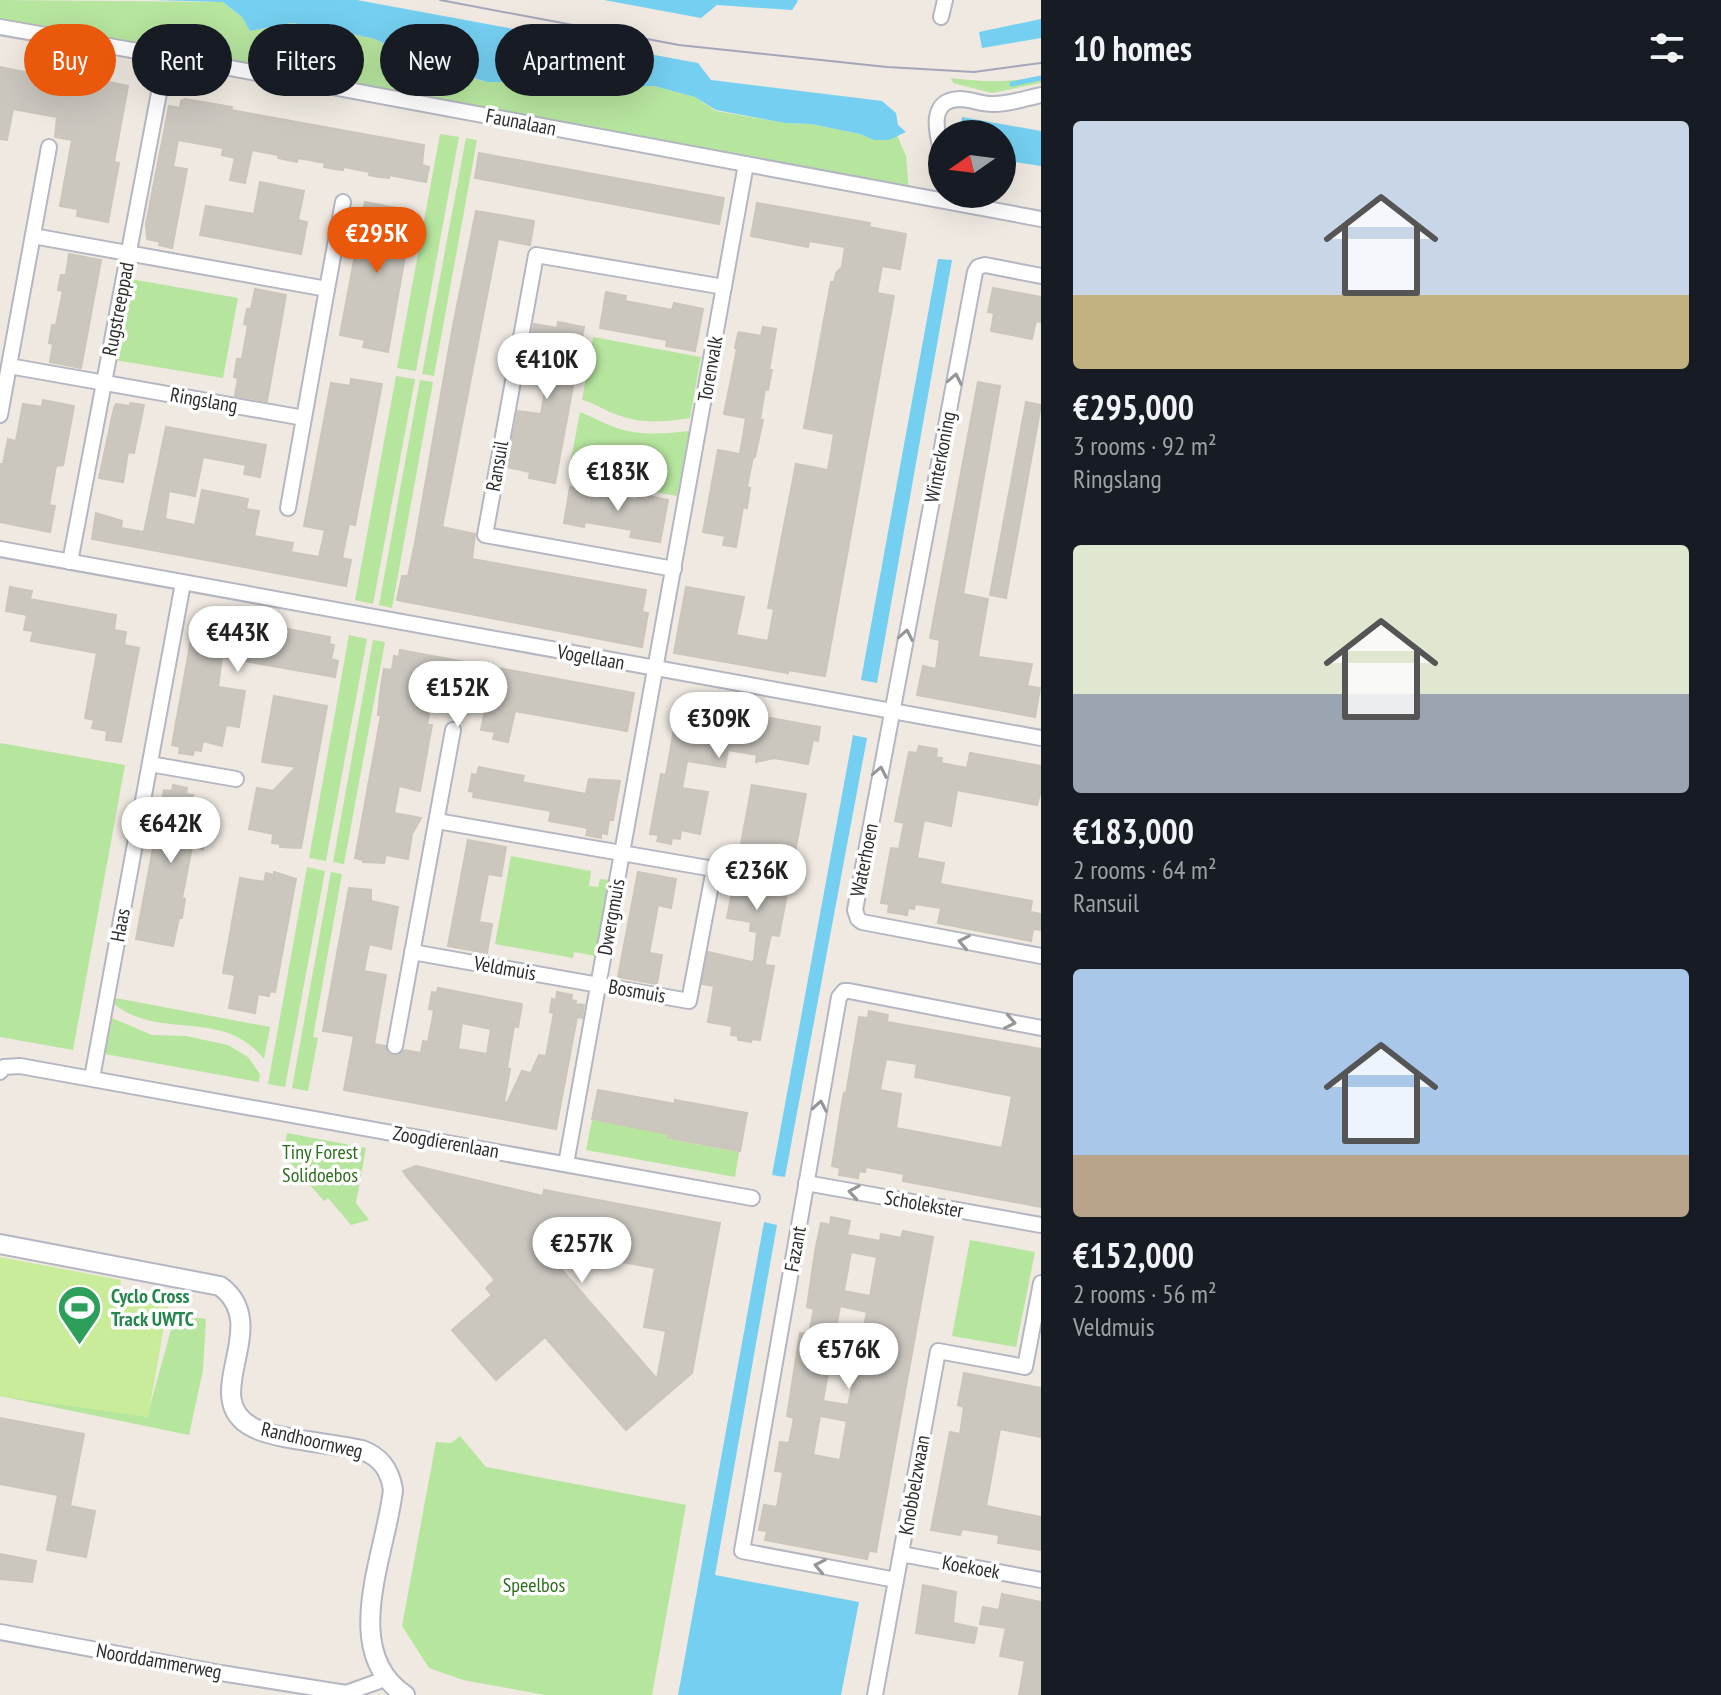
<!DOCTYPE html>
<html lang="en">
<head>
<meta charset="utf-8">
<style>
  :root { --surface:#171b24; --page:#242831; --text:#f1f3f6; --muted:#9ea1a6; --accent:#ea580c }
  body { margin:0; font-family:"PT Sans Narrow",sans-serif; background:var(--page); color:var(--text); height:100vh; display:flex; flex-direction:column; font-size:30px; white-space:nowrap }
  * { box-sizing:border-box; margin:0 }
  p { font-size:26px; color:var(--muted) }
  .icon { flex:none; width:44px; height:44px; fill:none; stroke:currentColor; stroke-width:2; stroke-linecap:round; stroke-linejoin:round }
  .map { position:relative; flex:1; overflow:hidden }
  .drawer { display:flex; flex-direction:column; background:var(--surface); width:680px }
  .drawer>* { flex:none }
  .hud { position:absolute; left:24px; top:24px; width:760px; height:72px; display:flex; gap:16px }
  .needle { width:52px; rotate:256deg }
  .buttons { position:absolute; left:928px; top:120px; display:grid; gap:16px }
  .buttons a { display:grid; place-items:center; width:88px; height:88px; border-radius:50%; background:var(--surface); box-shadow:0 8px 32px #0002; font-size:40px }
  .price { position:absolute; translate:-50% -68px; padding:0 18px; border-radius:28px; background:#fff; color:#222; font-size:26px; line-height:52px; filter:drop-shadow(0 2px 4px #0008) }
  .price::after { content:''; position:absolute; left:50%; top:48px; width:24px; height:18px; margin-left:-12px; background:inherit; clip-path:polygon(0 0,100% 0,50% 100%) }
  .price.active { background:var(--accent); color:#fff }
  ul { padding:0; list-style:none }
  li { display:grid; align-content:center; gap:16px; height:424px; padding:0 32px }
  li span { display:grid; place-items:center; height:248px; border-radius:8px; color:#555 }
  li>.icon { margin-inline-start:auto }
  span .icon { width:144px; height:144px; fill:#fffc; stroke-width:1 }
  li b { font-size:34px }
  h2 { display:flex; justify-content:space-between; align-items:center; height:96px; padding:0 32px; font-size:34px }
  .pill { padding:0 28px; border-radius:36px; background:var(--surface); box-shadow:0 8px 32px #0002; font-size:28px; line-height:72px }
  .pill.active { background:var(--accent); color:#fff }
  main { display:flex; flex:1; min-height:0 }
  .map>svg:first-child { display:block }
</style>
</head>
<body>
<main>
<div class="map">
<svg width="1041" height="1695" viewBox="0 0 1041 1695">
  <rect width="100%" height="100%" fill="#efe9e1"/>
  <!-- green -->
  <g fill="#b6e59e">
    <polygon points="0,0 223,2 242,17 250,31 291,23 331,29 375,39 419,62 486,82 564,82 589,87 654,86 695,97 716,111 785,123 811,124 860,134 874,140 889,140 897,135 906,156 909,194 0,28"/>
    <path d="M1041 76V83L992 93 953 83 951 78C982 82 1010 83 1041 76Z"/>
    <polygon points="440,134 459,137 416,371 397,368"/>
    <polygon points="466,138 477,140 434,376 422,374"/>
    <polygon points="131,279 238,298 223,378 115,360"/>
    <path d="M593 337 701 357 690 418C667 422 641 424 618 415 605 411 595 403 582 400Z"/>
    <polygon points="396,376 415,379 373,604 355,600"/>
    <polygon points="420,380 433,382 392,608 379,605"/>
    <path d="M580 412C591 416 602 423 614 427 638 436 664 434 689 431L677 496 568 475Z"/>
    <polygon points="349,635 367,639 326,861 309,858"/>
    <polygon points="373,640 385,642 344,864 333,862"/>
    <polygon points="0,743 125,765 73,1050 0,1037"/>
    <polygon points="511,856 591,871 589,886 598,887 600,879 609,880 595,956 574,952 573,958 495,944"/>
    <polygon points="307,867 325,871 285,1087 268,1084"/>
    <polygon points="331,872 342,874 313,1037 318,1038 308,1091 292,1088"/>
    <path d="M115 998 270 1027 264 1059C223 1007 159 1041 114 1004Z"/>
    <polygon points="112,1018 152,1035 186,1036 228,1045 248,1057 260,1074 259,1082 105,1054"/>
    <polygon points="592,1120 668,1134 668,1139 739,1152 735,1177 586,1150"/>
    <polygon points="287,1133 366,1148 356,1203 369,1220 351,1225 328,1198 324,1201 283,1154"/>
    <polygon points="970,1240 1035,1252 1016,1347 952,1336"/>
    <polygon points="175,1315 206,1319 203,1370 189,1435 0,1396 0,1377 147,1417"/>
    <polygon points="460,1436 486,1467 686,1505 652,1695 545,1695 463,1680 429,1668 402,1626 436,1442 451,1443"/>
  </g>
  <!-- pitch -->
  <polygon fill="#c9ec9a" points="0,1257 121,1280 120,1291 169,1299 148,1417 0,1396"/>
  <!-- water -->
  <g fill="#75cff0">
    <polygon points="152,0 357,0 698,63 711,80 882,101 896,113 898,125 906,132 889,140 874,140 860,134 811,124 785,123 716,110 695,97 654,86 589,87 564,82 487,82 419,62 375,39 331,29 291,23 250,31 242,17 223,2"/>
    <polygon points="604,0 797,0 798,1 792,10 717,5 701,18"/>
    <polygon points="1041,19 1041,38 982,48 979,32"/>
    <polygon points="962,117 1041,131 1041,166 1002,160 1002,134 960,134"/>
    <polygon points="938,259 952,260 877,683 861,680"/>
    <polygon points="853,735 867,738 785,1177 772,1175"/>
    <polygon points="764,1222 777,1225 715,1575 859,1602 841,1695 678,1695"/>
  </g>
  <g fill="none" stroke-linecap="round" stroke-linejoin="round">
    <!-- stream -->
    <polyline stroke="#75cff0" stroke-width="5" points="1012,84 1041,78"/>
  </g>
  <!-- building -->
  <g fill="#cbc7bf" stroke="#cbc5ba" stroke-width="2" fill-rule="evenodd">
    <polygon points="0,67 34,74 35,71 66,77 78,75 128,86 114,162 119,163 108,222 77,216 78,209 60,206 72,140 55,137 57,117 13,109 7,140 0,139"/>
    <polygon points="185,99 232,107 231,110 258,115 424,145 422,165 429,167 426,182 389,175 389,178 379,177 369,175 370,172 344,167 343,170 334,169 324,167 325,163 298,158 297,162 278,158 278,155 252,150 245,183 230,180 235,158 222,155 223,148 178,140 173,167 187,169 172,248 159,245 160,242 147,239 146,224 169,106 180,108 181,101"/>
    <polygon points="479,153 724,198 719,224 475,178"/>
    <polygon points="260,182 304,191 298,220 307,222 301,254 200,235 206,206 254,214"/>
    <polygon points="365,202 413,211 388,352 363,347 365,340 340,335"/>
    <polygon points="757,203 870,223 869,227 906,234 900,269 882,266 877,293 894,296 825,676 788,670 788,673 674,653 686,587 744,597 736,635 768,641 774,609 768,608 796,464 828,470 834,434 804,428 831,282 834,282 836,273 842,267 845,247 809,241 808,247 751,236"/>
    <polygon points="476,211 534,221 530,245 498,239 442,527 475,534 472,559 646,590 642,612 648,613 642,647 397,600 402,576 408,576 415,543 452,331"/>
    <polygon points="69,254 101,260 81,368 50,362 53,344 49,343 52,325 56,325 63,291 58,290 61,275 66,275"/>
    <polygon points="993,288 1041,297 1041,322 1036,321 1032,339 991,331 994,313 988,312"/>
    <polygon points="255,289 286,295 267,401 235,396 238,378 234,377 237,359 242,359 248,325 244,324 247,309 251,309"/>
    <polygon points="606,292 626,296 625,301 672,310 674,303 703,309 695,351 666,346 667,340 600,328"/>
    <polygon points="558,322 584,327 555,483 529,478 530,472 507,467 518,411 541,414 546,385 523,381 534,324 557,328"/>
    <polygon points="763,327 776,329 769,370 772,370 768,390 765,389 760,420 763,420 755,457 753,457 747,487 750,488 747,508 743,507 736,547 723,545 725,536 703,532 718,450 740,454 746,418 724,414 737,349 735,348 738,334 739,332 761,336"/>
    <polygon points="351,379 382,384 355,525 349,524 342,558 351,560 346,586 92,539 96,513 122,521 121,528 144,532 166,427 266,445 260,477 244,474 246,465 203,457 195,496 169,491 165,519 195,525 202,490 248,499 246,509 259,511 254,536 293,543 291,552 319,557 325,530 304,526 331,383 350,386"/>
    <polygon points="978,382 1000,386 963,594 988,599 978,657 1032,664 1027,686 1040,688 1035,717 917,695 923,666 936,669 940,640 930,638"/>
    <polygon points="43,400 74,406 63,465 56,466 49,505 55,506 50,532 0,522 0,464 3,464 8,439 16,441 23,404 42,407"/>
    <polygon points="1026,402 1041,405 1006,598 990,595"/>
    <polygon points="130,403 144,405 134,453 128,452 123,482 99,478 114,408 116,404 130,406"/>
    <polygon points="570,487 637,500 639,494 668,500 660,542 630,537 632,530 585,522 584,527 564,523"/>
    <polygon points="10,587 32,591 30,599 116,615 114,630 126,632 124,645 139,648 121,742 106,740 107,731 92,728 94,720 85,718 97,653 31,641 33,631 24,630 27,615 6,611"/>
    <polygon points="220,616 330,637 329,644 334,645 331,659 338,661 335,677 222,657 218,687 245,691 239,727 226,725 222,746 203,741 201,751 194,750 193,755 179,753 180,747 172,745 192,634 211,637 214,623 218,624"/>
    <polygon points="400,650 634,693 627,731 515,711 508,742 493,739 495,732 481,730 486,705 432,695 427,725 432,725 420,791 399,786 394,813 421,818 412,834 408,859 386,855 384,863 363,862 363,860 355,858 381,715 378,715 381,686 384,669 392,670 394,656 399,657"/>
    <polygon points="274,696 327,706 301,848 280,847 280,844 272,843 273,834 249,829 257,788 273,791 296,767 262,762"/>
    <polygon points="679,701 694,704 692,718 718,722 720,709 820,727 818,741 813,740 808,764 774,758 756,762 757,755 728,750 725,767 687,761 682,788 708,792 700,834 681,830 680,839 672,838 671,844 657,841 659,835 650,834 661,774 666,775"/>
    <polygon points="919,746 937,749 936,757 942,758 941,763 967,768 970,753 1041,766 1041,790 1037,805 957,790 951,826 924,820 917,858 944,863 940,884 1032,901 1030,912 1041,914 1041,930 1033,929 1031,941 938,923 941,908 915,904 914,909 908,908 907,915 888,912 889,904 881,903 891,848 899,849 904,823 895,821 909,752 917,753"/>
    <polygon points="479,767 524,776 522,782 586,794 589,779 620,781 613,820 609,820 607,834 601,833 601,838 586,835 588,828 549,821 551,811 473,797 474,792 469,791 472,774 477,775"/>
    <polygon points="173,785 187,788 186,794 193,795 192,804 211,807 203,849 192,847 182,898 185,899 182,918 179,918 173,946 136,939 164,790 172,791"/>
    <polygon points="752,785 806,794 779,936 771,935 765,962 765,965 774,966 760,1040 752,1039 751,1042 738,1040 738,1036 731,1035 732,1026 708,1022 714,986 702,984 708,952 752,962 754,960 757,932 750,931 751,922 727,918 735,876 759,880 764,854 740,849"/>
    <polygon points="468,840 506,847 501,876 488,874 479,922 492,924 487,953 448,946"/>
    <polygon points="274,872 296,879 275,992 270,991 269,996 258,994 255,1013 229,1008 235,975 223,973 240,878 264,882 266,873 274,875"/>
    <polygon points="638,872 676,879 671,908 658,905 649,953 662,955 657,984 618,977"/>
    <path d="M349 888 371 890V901L398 907 391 949 369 944 364 971 386 975 374 1044 385 1046 389 1054 398 1056 404 1050 421 1053 423 1041 428 1042 434 1010 429 1009 432 992 437 993 438 988 522 1004 518 1027 514 1026 507 1068 510 1069 504 1102 507 1103 522 1071 531 1073 539 1055 546 1056 554 1013 550 1012 552 999 556 1000 557 992 572 995 571 1000 576 1001 575 1004 584 1005 582 1018 577 1017 556 1129 344 1090 354 1036 323 1031ZM462 1023 491 1029 487 1054 458 1049Z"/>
    <path d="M869 1011 888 1015 887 1022 1041 1049V1207L903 1181 904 1174 866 1167 865 1172 859 1171 858 1178 839 1175 840 1168 832 1166 842 1103 844 1093 846 1094 859 1017 868 1018ZM886 1059 917 1064 915 1077 1012 1096 1002 1148 896 1128 901 1094 880 1090Z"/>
    <polygon points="598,1090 675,1104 675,1100 747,1113 740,1151 668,1138 669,1134 592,1119"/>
    <path d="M416 1166 543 1196 544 1190 720 1223 692 1373 626 1430 545 1337 496 1380 452 1330 492 1295 486 1288 495 1280 407 1177 403 1171ZM542 1247 655 1268 644 1327 666 1331 657 1379Z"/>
    <path d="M831 1217 850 1221 847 1235 880 1241 881 1234 901 1238 903 1231 933 1237 876 1552 869 1550 867 1559 765 1540 767 1531 759 1530 764 1505 777 1507 783 1472 775 1471 780 1442 789 1443 794 1418 787 1416 800 1333 809 1334 814 1309 807 1307 815 1252 821 1223 830 1225ZM851 1252 877 1257 870 1296 844 1291ZM840 1306 867 1312 859 1350 833 1346ZM830 1361 857 1366 848 1405 823 1401ZM820 1416 847 1421 840 1460 813 1455Z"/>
    <polygon points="964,1373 1041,1388 1041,1437 1000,1429 986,1506 1041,1517 1041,1550 998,1543 999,1535 962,1529 960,1535 931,1530 950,1432 960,1434 964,1407 958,1405"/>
    <polygon points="0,1418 84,1434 70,1506 95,1511 86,1557 47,1550 58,1495 0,1484"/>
    <polygon points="0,1554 36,1561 32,1582 0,1579"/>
    <polygon points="923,1585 956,1592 953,1623 977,1628 974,1643 916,1633"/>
    <polygon points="1002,1594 1041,1602 1041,1695 1019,1695 1025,1661 1000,1656 1006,1628 980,1624 983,1607 999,1610"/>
  </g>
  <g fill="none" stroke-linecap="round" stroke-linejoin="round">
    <defs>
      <g id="minor">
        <polyline points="941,17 945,0"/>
        <polyline points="0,27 166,56 1041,219"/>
        <path d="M942 154C937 134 927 100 960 99 970 99 981 104 991 104 1007 105 1026 98 1041 95"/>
        <polyline points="1041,276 985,265 978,267 975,272 855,910 858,919 862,922 1041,956"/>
        <polyline points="327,289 343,202"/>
        <polyline points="9,366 304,418 327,289 33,236"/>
        <polyline points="0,415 49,147"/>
        <polyline points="288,508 304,418"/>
        <polyline points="0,549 1041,738"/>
        <polyline points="70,562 166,56"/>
        <polyline points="674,569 485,535 536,255 724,287"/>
        <polyline points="150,764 236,779"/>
        <polyline points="412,952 689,1001 714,869 437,821"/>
        <polyline points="395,1046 453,730"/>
        <polyline points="0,1072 4,1067 20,1066 752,1198"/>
        <polyline points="92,1078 183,583"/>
        <polyline points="566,1164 746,164"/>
        <polyline points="806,1183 1041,1225"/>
        <polyline points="901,1554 1041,1580"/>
        <polyline points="896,1580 742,1551 839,997 844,991 849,991 1041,1028"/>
        <polyline points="0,1632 221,1673 346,1693 385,1679"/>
        <polyline points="875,1695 938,1351 1025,1367 1041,1283"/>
      </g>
      <path id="tertiary" d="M0 1244 220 1286C275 1326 195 1399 254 1428 278 1440 333 1443 362 1450 381 1457 390 1470 393 1490 386 1554 339 1651 405 1695"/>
    </defs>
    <!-- minor casing -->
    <use href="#minor" stroke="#b4b7c1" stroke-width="18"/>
    <!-- tertiary casing -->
    <use href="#tertiary" stroke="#b4b7c1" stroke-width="22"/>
    <!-- minor -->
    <use href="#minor" stroke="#fff" stroke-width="14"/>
    <!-- tertiary -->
    <use href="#tertiary" stroke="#fff" stroke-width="18"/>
    <!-- tram -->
    <polyline stroke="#a3a6b8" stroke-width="2" points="440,0 679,45 887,67 974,72 1041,63"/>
  </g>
  <!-- one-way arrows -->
  <defs><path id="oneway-chevron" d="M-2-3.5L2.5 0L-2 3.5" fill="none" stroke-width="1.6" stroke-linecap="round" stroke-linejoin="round" transform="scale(2)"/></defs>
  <g stroke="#969696">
    <use href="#oneway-chevron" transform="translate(955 379) rotate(-79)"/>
    <use href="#oneway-chevron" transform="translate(906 635) rotate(-79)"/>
    <use href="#oneway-chevron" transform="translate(880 772) rotate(-79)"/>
    <use href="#oneway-chevron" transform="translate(964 942) rotate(-169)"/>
    <use href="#oneway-chevron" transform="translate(1010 1022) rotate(11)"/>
    <use href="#oneway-chevron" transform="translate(820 1106) rotate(-80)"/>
    <use href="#oneway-chevron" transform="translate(854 1192) rotate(-170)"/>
    <use href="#oneway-chevron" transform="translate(820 1566) rotate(-169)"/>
  </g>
  <!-- icons -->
  <defs>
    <symbol id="stadium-pin" viewBox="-11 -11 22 30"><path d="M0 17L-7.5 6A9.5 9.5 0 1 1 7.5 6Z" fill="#2e9e5b" stroke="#fff"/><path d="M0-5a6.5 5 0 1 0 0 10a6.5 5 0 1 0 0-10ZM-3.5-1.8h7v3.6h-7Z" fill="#fff"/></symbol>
  </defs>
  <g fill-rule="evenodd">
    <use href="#stadium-pin" x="54" y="1282" width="51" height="69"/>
  </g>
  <g text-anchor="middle" stroke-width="7" stroke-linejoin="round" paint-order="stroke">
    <!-- street labels -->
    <g font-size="20" fill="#2e2e2e" stroke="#fff">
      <text transform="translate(521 122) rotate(11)" y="7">Faunalaan</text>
      <text transform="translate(118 309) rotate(-79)" y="7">Rugstreeppad</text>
      <text transform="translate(710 369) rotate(-80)" y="7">Torenvalk</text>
      <text transform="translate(204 400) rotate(10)" y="7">Ringslang</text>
      <text transform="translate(940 457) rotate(-79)" y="7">Winterkoning</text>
      <text transform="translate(497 466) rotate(-80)" y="7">Ransuil</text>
      <text transform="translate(591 657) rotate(10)" y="7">Vogellaan</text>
      <text transform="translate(864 860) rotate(-79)" y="7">Waterhoen</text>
      <text transform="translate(611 917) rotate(-80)" y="7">Dwergmuis</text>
      <text transform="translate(120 925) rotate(-80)" y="7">Haas</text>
      <text transform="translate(505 968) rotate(10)" y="7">Veldmuis</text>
      <text transform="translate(637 991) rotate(10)" y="7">Bosmuis</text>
      <text transform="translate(446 1142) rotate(10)" y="7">Zoogdierenlaan</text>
      <text transform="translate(924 1204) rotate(10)" y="7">Scholekster</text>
      <text transform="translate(795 1249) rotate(-80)" y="7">Fazant</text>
      <text transform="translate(312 1440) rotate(13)" y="7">Randhoornweg</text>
      <text transform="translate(914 1485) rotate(-80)" y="7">Knobbelzwaan</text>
      <text transform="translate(971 1567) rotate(10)" y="7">Koekoek</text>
      <text transform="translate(159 1661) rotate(10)" y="7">Noorddammerweg</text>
    </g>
    <!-- park labels -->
    <g font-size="20" fill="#2c6e1b" stroke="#fff">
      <text x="320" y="1159">Tiny Forest<tspan x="320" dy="23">Solidoebos</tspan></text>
      <text x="534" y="1592">Speelbos</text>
    </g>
    <!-- leisure labels -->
    <g font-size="20" font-weight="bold" fill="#27864d" stroke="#fff" text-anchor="start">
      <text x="111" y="1303">Cyclo Cross<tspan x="111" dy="23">Track UWTC</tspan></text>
    </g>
  </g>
</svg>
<div class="buttons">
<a><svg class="needle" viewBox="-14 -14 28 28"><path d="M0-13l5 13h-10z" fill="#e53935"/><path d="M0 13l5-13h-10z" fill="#9ea1a6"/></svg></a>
</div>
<b class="price active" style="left:377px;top:275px">€295K</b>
<b class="price" style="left:547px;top:401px">€410K</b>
<b class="price" style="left:618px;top:513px">€183K</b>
<b class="price" style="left:238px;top:674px">€443K</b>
<b class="price" style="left:458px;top:729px">€152K</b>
<b class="price" style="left:719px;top:760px">€309K</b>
<b class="price" style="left:171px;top:865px">€642K</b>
<b class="price" style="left:757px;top:912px">€236K</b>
<b class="price" style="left:582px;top:1285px">€257K</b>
<b class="price" style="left:849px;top:1391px">€576K</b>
<div class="hud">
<a class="pill active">Buy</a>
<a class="pill">Rent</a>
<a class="pill">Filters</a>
<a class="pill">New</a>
<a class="pill">Apartment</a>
</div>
</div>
<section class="drawer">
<h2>10 homes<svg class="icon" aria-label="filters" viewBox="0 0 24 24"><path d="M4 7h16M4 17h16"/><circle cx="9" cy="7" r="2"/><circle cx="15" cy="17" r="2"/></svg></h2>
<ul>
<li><span style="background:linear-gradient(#c9d6e8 70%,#c2b280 0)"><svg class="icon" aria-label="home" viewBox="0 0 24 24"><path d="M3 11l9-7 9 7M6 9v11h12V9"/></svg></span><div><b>€295,000</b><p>3 rooms · 92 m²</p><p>Ringslang</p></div></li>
<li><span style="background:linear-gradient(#dfe7d0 60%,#9aa5b1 0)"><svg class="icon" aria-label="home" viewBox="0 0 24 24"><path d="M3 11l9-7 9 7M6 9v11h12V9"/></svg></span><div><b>€183,000</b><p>2 rooms · 64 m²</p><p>Ransuil</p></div></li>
<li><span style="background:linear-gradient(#a9c7e8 75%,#b9a48a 0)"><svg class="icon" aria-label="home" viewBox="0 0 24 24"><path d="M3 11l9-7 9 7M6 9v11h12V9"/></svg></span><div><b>€152,000</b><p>2 rooms · 56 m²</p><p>Veldmuis</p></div></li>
</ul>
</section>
</main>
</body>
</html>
